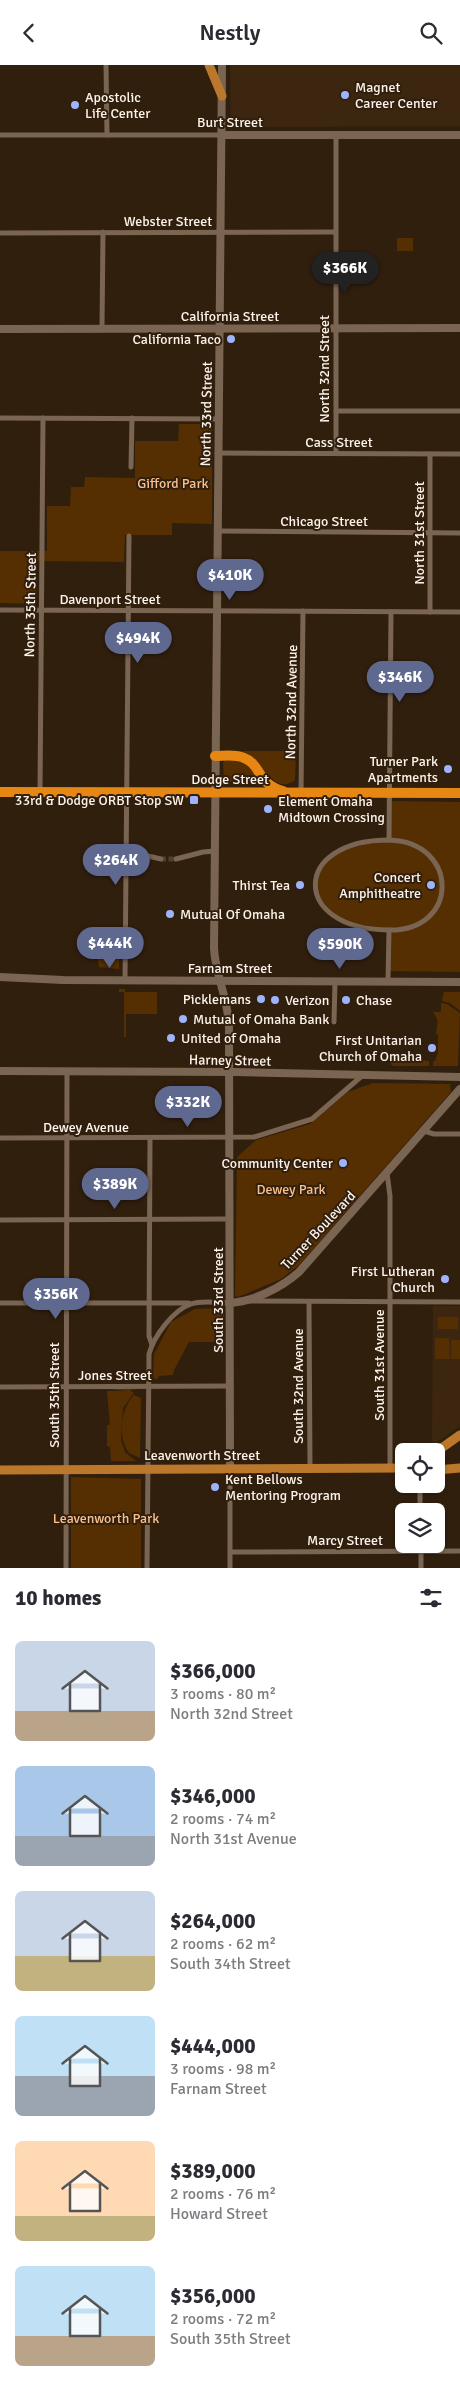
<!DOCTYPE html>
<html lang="en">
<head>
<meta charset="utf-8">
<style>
  :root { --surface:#fff; --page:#f7f7f7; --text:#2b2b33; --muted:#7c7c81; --accent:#5f688e }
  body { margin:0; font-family:Signika,sans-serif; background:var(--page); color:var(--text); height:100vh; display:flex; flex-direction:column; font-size:19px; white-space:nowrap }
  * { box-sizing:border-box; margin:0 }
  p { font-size:16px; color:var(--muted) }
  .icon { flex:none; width:28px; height:28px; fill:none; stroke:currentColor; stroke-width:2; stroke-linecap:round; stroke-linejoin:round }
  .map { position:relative; height:1503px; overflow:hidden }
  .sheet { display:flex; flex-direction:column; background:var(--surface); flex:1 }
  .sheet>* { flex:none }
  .buttons { position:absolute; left:395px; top:1378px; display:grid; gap:10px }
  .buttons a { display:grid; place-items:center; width:50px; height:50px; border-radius:8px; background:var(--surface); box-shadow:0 1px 4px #0004; font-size:25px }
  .price { position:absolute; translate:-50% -42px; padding:0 11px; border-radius:18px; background:var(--accent); color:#fff; font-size:16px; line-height:32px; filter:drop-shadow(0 1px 2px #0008) }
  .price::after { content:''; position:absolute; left:50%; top:30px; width:15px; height:11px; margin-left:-8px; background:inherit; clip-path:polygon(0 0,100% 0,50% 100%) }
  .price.selected { background:#222; color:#fff }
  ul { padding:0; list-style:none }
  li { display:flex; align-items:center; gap:15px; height:125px; padding:0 15px }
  li span { display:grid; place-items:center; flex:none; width:140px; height:100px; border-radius:8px; color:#555 }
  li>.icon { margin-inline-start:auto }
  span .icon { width:60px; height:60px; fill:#fffc; stroke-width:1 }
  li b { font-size:21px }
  h2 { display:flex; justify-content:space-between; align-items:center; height:60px; padding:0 15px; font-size:21px }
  header { display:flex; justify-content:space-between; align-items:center; height:65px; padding:0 15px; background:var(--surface); font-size:22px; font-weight:600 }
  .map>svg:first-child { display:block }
</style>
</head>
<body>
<header><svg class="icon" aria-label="back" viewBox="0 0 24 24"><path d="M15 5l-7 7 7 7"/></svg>Nestly<svg class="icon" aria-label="search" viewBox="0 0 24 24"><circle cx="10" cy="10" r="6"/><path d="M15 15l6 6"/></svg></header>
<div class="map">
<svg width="460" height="1503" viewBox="0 0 460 1503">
  <rect width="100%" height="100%" fill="#311f0e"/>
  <!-- built -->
  <g fill="#3d2610">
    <polygon points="230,0 460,0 460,61 231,62"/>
    <polygon points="433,1241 460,1241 460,1361 434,1379 432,1375"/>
  </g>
  <!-- green -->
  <g fill="#552e02">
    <rect x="397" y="173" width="16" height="13"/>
    <polygon points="179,359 207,359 211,360 212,363 212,459 172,458 172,470 125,470 124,497 37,496 36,539 0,538 0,486 47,486 47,441 70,441 71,422 84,422 85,412 135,413 135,376 178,376"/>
    <path d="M223 686H296L295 715C278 729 267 705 254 699 245 694 233 691 223 688Z"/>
    <polygon points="225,695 245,695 261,717 224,717 223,698"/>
    <polygon points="389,736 460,737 460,907 388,906 388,865 340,855 318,834 317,809 341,784 389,775"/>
    <polygon points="114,878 119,878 119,904 99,902 96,884 107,884 107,888 113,888"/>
    <polygon points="119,924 125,924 125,927 157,927 157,949 126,949 126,972 124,972 124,927 119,927"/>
    <polygon points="444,927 460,927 460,946 450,938 442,936"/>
    <path d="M441 938 447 939 460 948 458 1001H433V996H435L438 987V970L436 969C437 958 440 956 433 947H441Z"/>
    <path d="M391 992 393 993 394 996H409V992C415 992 422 996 429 996V1001H393L391 999Z"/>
    <polygon points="373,1018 450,1019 451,1027 299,1200 281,1214 238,1232 235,1231 237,1092 256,1075 310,1059 348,1027"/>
    <polygon points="221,1243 219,1245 224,1248 224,1255 218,1255 219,1277 189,1277 174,1305 173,1310 159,1311 157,1315 153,1312 154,1289 171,1257 195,1244"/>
    <rect x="438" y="1252" width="20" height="12"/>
    <polygon points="435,1273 449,1273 450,1294 435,1294"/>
    <rect x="451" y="1275" width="9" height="19"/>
    <polygon points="107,1324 138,1324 130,1325 134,1328 123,1343 121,1375 125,1387 136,1396 111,1396 110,1382 107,1381 107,1360 110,1360 107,1326 128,1326"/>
    <path d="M134 1330 141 1333 140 1393 129 1388C117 1372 121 1343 134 1330Z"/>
    <polygon points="71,1412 141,1414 141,1503 71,1503"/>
  </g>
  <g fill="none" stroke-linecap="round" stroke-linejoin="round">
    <!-- street-tunnel -->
    <polyline stroke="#503f2f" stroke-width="5" stroke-dasharray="5 2.5" stroke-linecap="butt" points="161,794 176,794"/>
    <!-- street -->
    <g stroke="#7a6452" stroke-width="5">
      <polyline points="106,0 107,70"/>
      <polyline points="0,70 221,70"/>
      <polyline points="0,168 335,167"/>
      <polyline points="102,264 103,167"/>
      <polyline points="336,346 460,346"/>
      <polyline points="0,353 219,354"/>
      <polyline points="217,388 460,389"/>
      <polyline points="336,388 336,70"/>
      <polyline points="131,402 132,353"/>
      <polyline points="217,466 460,468"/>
      <polyline points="0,545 460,547"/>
      <polyline points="430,547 430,389"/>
      <polyline points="40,727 43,353"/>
      <polyline points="301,728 303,546"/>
      <path d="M389 775C460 777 460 867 388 865 291 864 291 775 389 775Z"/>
      <polyline points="389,775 391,547"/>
      <polyline points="126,786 161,794"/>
      <polyline points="176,794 203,787 215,786"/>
      <polyline points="125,915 129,471"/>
      <polyline points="388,916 389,865"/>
      <polyline points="334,957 335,916"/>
      <polyline points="424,1066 434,1069 460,1069"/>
      <polyline points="0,1073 254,1072 312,1054 363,1010"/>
      <polyline points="150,1073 149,1271 152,1280"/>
      <polyline points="387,1108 390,1131 390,1403"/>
      <polyline points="0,1155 230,1154"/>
      <polyline points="248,1236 460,1237"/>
      <polyline points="309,1237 310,1404"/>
      <polyline points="0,1238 189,1238"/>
      <polyline points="0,1322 230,1321"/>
      <polyline points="420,1446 420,1419"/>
      <polyline points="421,1479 421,1503"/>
      <polyline points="230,1487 460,1486"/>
      <polyline points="66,1503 67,1007"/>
      <path d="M147 1503 149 1289C154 1271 173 1245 191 1239 202 1235 219 1238 230 1238"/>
      <polyline points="230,1503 230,1404"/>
    </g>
    <!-- secondary -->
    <g stroke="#7a6452" stroke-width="8">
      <path d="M222 0 214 883C215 910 229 935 229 963"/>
      <polyline points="221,70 460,70"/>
      <polyline points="0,264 460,263"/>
      <polyline points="0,912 63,915 460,917"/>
      <polyline points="229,966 230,1404"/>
      <polyline points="0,1006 235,1007 460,1012"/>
      <path d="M230 1238C254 1236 281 1223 299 1207L460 1024"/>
    </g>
    <!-- primary -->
    <g stroke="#bb782c" stroke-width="9">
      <polyline points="209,0 222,31"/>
      <polyline points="436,1387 460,1370"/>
      <polyline points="0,1405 404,1403"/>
      <polyline points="436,1405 460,1403"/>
    </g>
    <!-- highway -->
    <g stroke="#e68613" stroke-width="10">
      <path d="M215 691C224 691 236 689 244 693 261 699 257 719 283 726"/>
      <polyline points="0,727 460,728"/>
    </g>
  </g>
  <!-- markers -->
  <g fill="#9fb3fd" stroke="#311f0e" stroke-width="2">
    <circle cx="345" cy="30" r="5"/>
    <circle cx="75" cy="40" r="5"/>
    <circle cx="231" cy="274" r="5"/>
    <circle cx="448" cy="704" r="5"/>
    <rect x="189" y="730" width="10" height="10" rx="2.5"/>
    <circle cx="268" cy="744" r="5"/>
    <circle cx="300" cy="820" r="5"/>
    <circle cx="431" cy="820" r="5"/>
    <circle cx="170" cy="849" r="5"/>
    <circle cx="261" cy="934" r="5"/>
    <circle cx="275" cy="935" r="5"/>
    <circle cx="346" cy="935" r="5"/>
    <circle cx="183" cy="954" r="5"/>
    <circle cx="171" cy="973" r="5"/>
    <circle cx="432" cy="983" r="5"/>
    <circle cx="343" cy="1098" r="5"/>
    <circle cx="445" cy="1214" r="5"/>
    <circle cx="215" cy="1422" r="5"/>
  </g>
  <g text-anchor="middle" stroke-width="4" stroke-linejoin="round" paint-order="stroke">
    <!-- poi labels -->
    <g font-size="14" fill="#fdf3eb" stroke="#311f0e" text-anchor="start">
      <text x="355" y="27">Magnet<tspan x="355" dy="16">Career Center</tspan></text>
      <text x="85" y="37">Apostolic<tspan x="85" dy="16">Life Center</tspan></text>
      <text x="221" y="279" text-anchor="end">California Taco</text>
      <text x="438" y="701" text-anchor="end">Turner Park<tspan x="438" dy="16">Apartments</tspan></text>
      <text x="184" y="740" text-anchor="end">33rd &amp; Dodge ORBT Stop SW</text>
      <text x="278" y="741">Element Omaha<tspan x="278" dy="16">Midtown Crossing</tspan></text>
      <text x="421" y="817" text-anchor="end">Concert<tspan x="421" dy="16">Amphitheatre</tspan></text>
      <text x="290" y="825" text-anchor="end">Thirst Tea</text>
      <text x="180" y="854">Mutual Of Omaha</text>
      <text x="251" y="939" text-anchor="end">Picklemans</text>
      <text x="285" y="940">Verizon</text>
      <text x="356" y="940">Chase</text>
      <text x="193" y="959">Mutual of Omaha Bank</text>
      <text x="181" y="978">United of Omaha</text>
      <text x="422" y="980" text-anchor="end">First Unitarian<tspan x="422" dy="16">Church of Omaha</tspan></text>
      <text x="333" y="1103" text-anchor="end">Community Center</text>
      <text x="435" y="1211" text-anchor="end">First Lutheran<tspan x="435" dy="16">Church</tspan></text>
      <text x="225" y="1419">Kent Bellows<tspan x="225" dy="16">Mentoring Program</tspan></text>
    </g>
    <!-- street labels -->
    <g font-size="14" fill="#fdf3eb" stroke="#311f0e">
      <text x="230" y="62">Burt Street</text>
      <text x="168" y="161">Webster Street</text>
      <text x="230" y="256">California Street</text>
      <text transform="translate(324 304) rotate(-90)" y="5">North 32nd Street</text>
      <text transform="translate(206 349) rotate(-89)" y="5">North 33rd Street</text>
      <text x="339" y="382">Cass Street</text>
      <text x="324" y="461">Chicago Street</text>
      <text transform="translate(419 468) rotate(-90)" y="5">North 31st Street</text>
      <text x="110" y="539">Davenport Street</text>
      <text transform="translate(30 540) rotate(-89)" y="5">North 35th Street</text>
      <text transform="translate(291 637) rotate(-89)" y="5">North 32nd Avenue</text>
      <text x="230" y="719">Dodge Street</text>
      <text x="230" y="908">Farnam Street</text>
      <text transform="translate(230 995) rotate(1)" y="5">Harney Street</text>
      <text x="86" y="1067">Dewey Avenue</text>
      <text transform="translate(318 1165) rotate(-47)" y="5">Turner Boulevard</text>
      <text transform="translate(218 1235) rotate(-90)" y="5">South 33rd Street</text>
      <text transform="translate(379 1300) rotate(-90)" y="5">South 31st Avenue</text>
      <text x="115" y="1315">Jones Street</text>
      <text transform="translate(298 1321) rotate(-90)" y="5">South 32nd Avenue</text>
      <text transform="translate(54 1330) rotate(-90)" y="5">South 35th Street</text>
      <text x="202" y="1395">Leavenworth Street</text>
      <text x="345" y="1480">Marcy Street</text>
    </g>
    <!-- park labels -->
    <g font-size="14" fill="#f9bf8d" stroke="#311f0e">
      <text x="173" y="423">Gifford Park</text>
      <text x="291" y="1129">Dewey Park</text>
      <text x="106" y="1458">Leavenworth Park</text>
    </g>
  </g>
</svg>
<div class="buttons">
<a><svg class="icon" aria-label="locate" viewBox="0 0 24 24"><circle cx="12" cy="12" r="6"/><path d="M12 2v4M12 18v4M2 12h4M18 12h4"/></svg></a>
<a><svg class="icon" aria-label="layers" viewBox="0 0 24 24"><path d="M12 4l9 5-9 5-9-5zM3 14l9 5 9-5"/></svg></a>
</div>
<b class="price selected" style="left:345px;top:229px">$366K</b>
<b class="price" style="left:230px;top:536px">$410K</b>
<b class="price" style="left:138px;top:599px">$494K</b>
<b class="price" style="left:400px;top:638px">$346K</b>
<b class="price" style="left:116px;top:821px">$264K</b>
<b class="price" style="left:110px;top:904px">$444K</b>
<b class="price" style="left:340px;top:905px">$590K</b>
<b class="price" style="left:188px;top:1063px">$332K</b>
<b class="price" style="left:115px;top:1145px">$389K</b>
<b class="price" style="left:56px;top:1255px">$356K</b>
</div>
<section class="sheet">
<h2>10 homes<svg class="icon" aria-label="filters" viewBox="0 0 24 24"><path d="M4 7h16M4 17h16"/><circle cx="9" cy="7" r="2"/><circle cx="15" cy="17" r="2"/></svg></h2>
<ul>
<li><span style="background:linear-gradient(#c9d6e8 70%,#b9a48a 0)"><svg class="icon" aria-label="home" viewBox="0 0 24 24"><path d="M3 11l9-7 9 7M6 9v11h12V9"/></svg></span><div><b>$366,000</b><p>3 rooms · 80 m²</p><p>North 32nd Street</p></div></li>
<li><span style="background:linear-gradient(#a9c7e8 70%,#9aa5b1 0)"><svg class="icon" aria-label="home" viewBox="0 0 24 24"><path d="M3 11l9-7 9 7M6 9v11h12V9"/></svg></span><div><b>$346,000</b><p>2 rooms · 74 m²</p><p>North 31st Avenue</p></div></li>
<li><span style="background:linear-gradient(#c9d6e8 65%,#c2b280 0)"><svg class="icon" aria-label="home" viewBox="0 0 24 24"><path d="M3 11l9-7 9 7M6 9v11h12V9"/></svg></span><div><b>$264,000</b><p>2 rooms · 62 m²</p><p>South 34th Street</p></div></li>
<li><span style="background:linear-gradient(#bfe0f5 60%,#9aa5b1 0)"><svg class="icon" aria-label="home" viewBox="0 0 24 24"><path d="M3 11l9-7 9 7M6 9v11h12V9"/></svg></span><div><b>$444,000</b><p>3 rooms · 98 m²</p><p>Farnam Street</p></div></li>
<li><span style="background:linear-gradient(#ffd9b3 75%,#c2b280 0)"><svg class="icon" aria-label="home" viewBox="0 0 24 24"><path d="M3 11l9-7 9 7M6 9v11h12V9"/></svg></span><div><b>$389,000</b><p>2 rooms · 76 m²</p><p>Howard Street</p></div></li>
<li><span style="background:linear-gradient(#bfe0f5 70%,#b9a48a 0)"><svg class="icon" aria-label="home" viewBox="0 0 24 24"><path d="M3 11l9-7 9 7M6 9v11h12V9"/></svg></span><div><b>$356,000</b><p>2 rooms · 72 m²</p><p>South 35th Street</p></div></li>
</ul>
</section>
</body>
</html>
